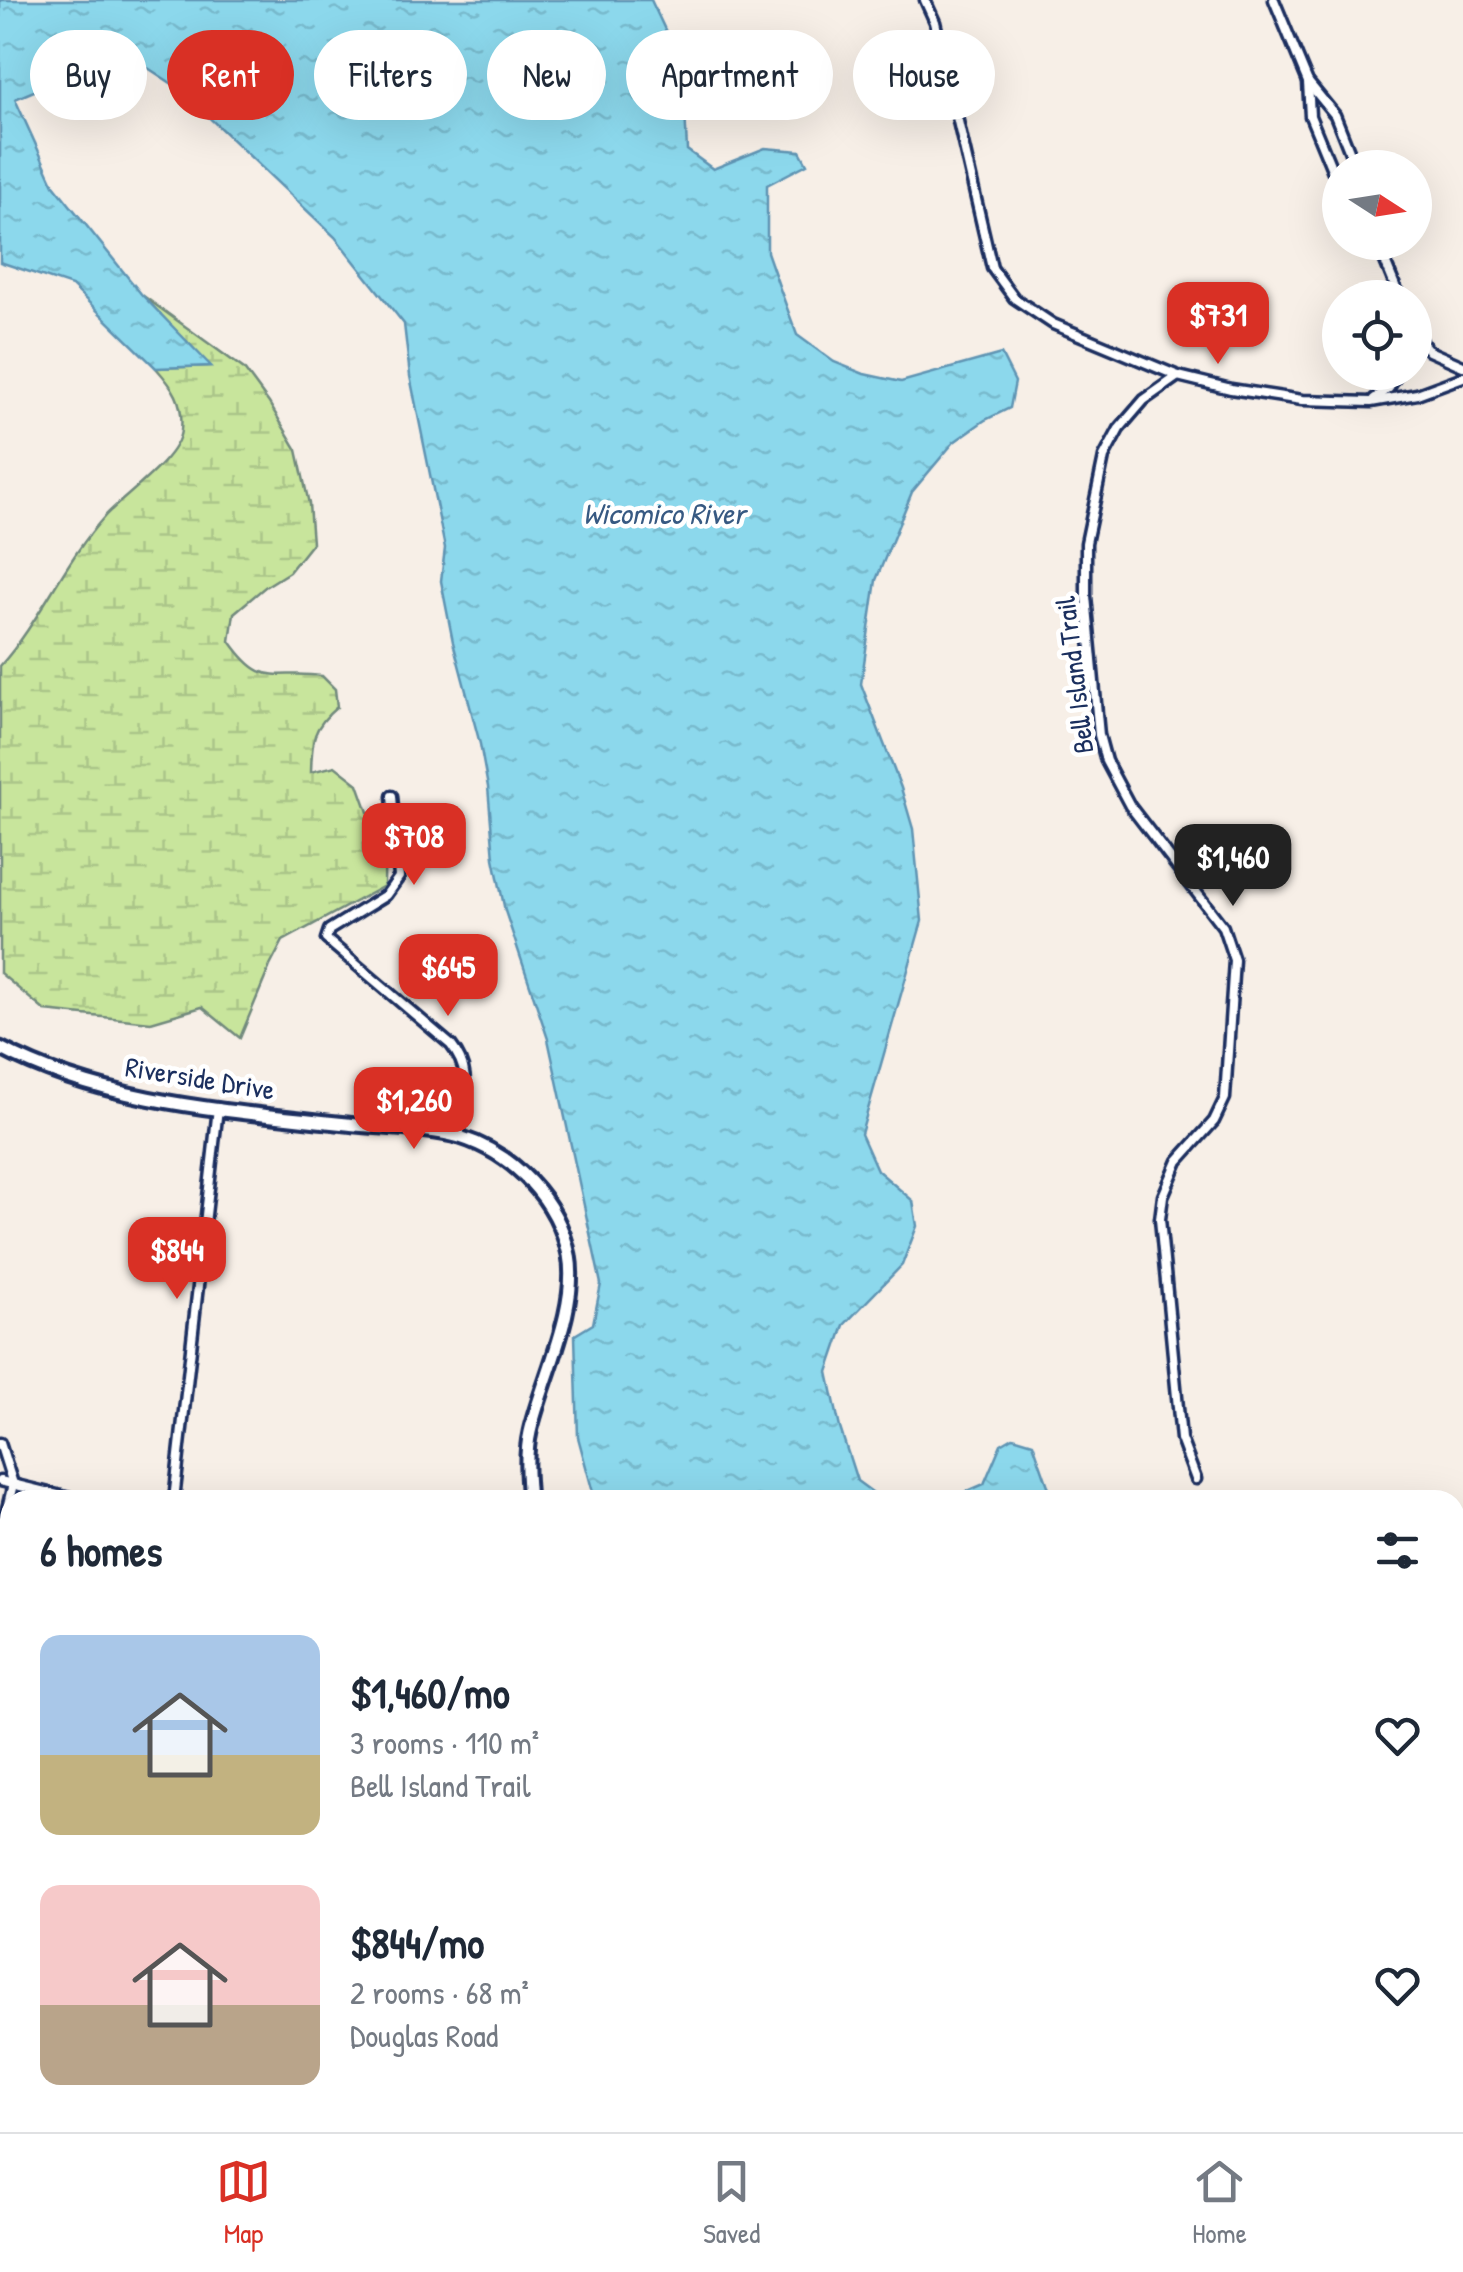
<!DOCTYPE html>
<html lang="en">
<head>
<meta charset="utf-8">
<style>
  :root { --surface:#fff; --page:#f2f2f3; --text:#1f2937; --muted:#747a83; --line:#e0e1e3; --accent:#d93025 }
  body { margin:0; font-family:"Patrick Hand",sans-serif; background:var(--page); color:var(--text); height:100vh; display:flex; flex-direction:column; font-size:38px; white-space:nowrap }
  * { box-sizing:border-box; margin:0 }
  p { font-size:32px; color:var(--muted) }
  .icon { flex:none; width:55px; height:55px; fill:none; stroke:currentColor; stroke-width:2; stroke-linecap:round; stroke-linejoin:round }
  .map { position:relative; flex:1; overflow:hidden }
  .panel { position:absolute; left:0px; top:1490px; width:1465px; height:642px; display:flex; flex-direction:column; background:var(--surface); border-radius:30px 30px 0 0; box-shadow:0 10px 40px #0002 }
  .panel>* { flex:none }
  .top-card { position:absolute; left:30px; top:30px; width:1405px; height:90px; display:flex; gap:20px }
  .needle { width:65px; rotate:102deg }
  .tools { position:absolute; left:1322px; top:150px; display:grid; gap:20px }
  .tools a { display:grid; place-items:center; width:110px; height:110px; border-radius:50%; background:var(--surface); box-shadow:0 10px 40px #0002; font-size:50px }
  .price { position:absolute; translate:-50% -85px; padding:0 22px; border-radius:20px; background:var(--accent); color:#fff; font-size:32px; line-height:65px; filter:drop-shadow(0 2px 5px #0008) }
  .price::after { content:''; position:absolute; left:50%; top:60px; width:30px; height:22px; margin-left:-15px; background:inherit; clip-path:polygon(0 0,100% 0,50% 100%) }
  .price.active { background:#222; color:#fff }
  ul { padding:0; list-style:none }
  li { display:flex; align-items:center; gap:30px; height:250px; padding:0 40px }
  li span { display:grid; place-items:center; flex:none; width:280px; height:200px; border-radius:20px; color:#555 }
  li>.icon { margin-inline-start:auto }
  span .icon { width:120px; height:120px; fill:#fffc; stroke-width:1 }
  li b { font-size:42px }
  h2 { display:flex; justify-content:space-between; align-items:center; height:120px; padding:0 40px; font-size:42px }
  .pill { padding:0 35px; border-radius:45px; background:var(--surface); box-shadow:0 10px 40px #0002; font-size:35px; line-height:90px }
  .pill.active { background:var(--accent); color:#fff }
  .menu { display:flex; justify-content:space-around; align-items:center; height:140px; border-top:2px solid var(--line); background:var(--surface); font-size:28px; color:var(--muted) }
  .menu a { display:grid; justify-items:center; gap:5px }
  .menu .active { color:var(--accent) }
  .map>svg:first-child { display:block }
</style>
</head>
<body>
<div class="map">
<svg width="1463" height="2132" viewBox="0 0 1463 2132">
  <defs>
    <pattern id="wetland-marsh" width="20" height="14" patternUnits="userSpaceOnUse" patternTransform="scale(2.5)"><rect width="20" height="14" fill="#c8e59c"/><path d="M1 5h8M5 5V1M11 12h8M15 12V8" fill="none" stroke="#abc589"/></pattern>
    <pattern id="water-ripples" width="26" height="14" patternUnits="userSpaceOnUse" patternTransform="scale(2.5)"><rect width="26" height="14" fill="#8cd8ec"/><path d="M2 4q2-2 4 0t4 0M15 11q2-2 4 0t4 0" fill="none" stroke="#78bacd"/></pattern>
  </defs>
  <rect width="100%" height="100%" fill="#f7efe7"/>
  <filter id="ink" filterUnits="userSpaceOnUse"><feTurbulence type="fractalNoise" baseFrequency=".01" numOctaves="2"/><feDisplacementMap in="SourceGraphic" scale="20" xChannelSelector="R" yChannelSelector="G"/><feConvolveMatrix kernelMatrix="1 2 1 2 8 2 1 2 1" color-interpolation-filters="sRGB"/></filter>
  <g filter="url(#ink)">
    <!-- wetland -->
    <path fill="url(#wetland-marsh)" stroke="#728a7d" stroke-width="2.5" d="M142 295 244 369 269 403 297 450 309 504 312 543 289 572 265 587 234 613 230 641C264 690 274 669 322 676L335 689 337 707C312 728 312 740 311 772L335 766 358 784 368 812 385 820 384 886 283 941 270 966 240 1038 202 1007 151 1022 45 1011 0 973V666C41 620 64 561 106 515 126 494 179 458 181 430 184 402 173 387 156 368L210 366Z"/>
    <!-- water -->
    <g fill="url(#water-ripples)" stroke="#5f94b3" stroke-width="2.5">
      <polygon points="0,0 651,0 683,68 687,150 713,169 765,148 800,151 807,164 767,185 767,252 780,289 797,335 834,362 864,374 901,382 1001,354 1015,382 1010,408 985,420 954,442 912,492 876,580 861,684 901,788 913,829 922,921 861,1134 877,1170 913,1201 917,1226 902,1265 844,1325 828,1372 840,1428 857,1481 883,1500 595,1500 578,1437 575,1335 593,1324 601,1284 548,1039 505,911 494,858 488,787 480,744 453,642 441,581 445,548 410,376 404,324 335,237 177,87 148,68 60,80 15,99 54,185 142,295 211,366 156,368 72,286 0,262"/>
      <polygon points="1013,1437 1033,1443 1053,1500 947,1500 984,1484 1001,1444"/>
      <polygon points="1463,1563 1463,2132 1382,2132 1377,2123 1455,2122 1455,1571"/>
    </g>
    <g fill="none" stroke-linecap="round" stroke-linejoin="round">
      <defs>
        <g id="street">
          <polyline points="925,0 935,22 992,268 1014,298 1053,324 1178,376 1231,389 1302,400 1371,402 1417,394 1463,377"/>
          <polyline points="1274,0 1308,82 1335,115 1356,168"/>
          <polyline points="1308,82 1310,116 1340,189"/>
          <polyline points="1370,242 1382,254 1382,242"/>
          <polyline points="1382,254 1400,298"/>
          <polyline points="1415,334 1429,351 1463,366"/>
          <polyline points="1178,376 1144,400 1119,429 1104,457 1086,543 1086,596 1099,735 1106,761 1130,806 1223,927 1234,960 1225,1098 1214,1121 1178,1161 1163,1196 1160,1219 1181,1439 1196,1479"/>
          <polyline points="1374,399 1389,388 1399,372"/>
          <path d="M392 796 399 877 386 895 329 930 326 939 451 1045C477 1078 458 1100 460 1137"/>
          <polyline points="0,1443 13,1484 0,1537"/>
          <polyline points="0,1481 78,1500"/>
          <polyline points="174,1500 218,1108"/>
          <polyline points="0,1718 10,1728"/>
          <polyline points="0,1854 10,1813"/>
          <polyline points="0,1902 10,1904"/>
          <polyline points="144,2122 147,2132"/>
          <polyline points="527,2122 545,2132"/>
          <polyline points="1115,2122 1124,2132"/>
          <polyline points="1279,2122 1283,2132"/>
          <polyline points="433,2132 447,2122"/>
          <polyline points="1186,2132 1194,2122"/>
        </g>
        <g id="secondary">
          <path d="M0 1048C105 1104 231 1111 347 1124 380 1128 430 1128 460 1137 514 1154 558 1200 569 1255 579 1309 542 1379 530 1432 525 1454 527 1478 529 1500"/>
          <polyline points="661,2122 667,2132"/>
        </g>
      </defs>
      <!-- street casing -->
      <use href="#street" stroke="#1b2f5e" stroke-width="15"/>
      <!-- secondary casing -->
      <use href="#secondary" stroke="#1b2f5e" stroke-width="19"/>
      <!-- street -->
      <use href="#street" stroke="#fff" stroke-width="8"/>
      <!-- secondary -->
      <use href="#secondary" stroke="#fff" stroke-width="11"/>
    </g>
  </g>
  <g text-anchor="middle" stroke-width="9" stroke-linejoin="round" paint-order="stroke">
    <!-- street labels -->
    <g font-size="28" fill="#1b2f5e" stroke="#fff">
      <text transform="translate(1074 675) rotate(-97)" y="10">Bell Island Trail</text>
      <text transform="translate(200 1078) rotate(9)" y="10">Riverside Drive</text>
    </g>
    <!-- water labels -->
    <g font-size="30" font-style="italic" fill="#375982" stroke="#fff">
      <text x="664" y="524">Wicomico River</text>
    </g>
  </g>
</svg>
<div class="tools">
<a><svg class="needle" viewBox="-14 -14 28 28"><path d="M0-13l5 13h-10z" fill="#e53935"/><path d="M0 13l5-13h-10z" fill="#747a83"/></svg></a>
<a><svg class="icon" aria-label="locate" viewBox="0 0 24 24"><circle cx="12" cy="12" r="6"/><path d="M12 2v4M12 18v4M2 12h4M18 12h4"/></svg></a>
</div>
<b class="price" style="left:1218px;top:367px">$731</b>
<b class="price" style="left:414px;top:888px">$708</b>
<b class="price active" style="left:1233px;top:909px">$1,460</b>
<b class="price" style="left:448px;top:1019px">$645</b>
<b class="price" style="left:414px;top:1152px">$1,260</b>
<b class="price" style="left:177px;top:1302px">$844</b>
<div class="top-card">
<a class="pill">Buy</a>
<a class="pill active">Rent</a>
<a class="pill">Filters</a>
<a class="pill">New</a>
<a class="pill">Apartment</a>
<a class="pill">House</a>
</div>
<section class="panel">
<h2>6 homes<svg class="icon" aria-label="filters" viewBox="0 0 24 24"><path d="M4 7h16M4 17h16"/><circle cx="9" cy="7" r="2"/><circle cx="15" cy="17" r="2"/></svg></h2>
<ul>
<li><span style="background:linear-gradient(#a9c7e8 60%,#c2b280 0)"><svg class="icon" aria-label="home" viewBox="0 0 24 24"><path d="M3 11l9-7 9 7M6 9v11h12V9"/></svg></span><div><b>$1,460/mo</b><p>3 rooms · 110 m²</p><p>Bell Island Trail</p></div><svg class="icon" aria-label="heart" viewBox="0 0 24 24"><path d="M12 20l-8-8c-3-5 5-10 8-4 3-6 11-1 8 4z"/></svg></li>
<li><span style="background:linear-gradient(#f6c9c9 60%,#b9a48a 0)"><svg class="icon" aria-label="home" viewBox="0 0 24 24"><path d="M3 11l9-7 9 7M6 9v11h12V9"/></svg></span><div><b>$844/mo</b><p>2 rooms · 68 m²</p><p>Douglas Road</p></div><svg class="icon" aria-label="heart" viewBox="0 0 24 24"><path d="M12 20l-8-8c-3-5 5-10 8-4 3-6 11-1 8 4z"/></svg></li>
</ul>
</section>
</div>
<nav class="menu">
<a class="active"><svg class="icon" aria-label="map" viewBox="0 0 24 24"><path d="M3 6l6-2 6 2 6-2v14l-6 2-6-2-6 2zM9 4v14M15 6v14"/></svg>Map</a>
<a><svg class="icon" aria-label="saved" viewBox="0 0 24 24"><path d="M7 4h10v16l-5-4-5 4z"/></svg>Saved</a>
<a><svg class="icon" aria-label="home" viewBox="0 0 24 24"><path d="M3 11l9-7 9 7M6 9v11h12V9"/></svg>Home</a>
</nav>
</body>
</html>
